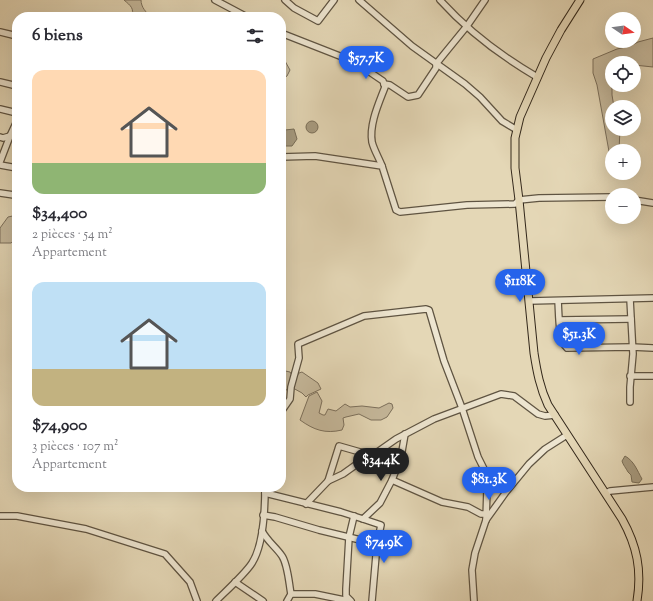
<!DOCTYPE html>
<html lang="fr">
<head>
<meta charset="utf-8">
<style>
  :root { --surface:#fff; --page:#f2f2f3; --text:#2b2b33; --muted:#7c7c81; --accent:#2563eb }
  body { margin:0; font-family:"Sorts Mill Goudy",serif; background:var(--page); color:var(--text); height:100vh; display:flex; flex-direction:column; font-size:15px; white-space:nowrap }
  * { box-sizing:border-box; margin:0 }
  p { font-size:13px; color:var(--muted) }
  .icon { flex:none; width:22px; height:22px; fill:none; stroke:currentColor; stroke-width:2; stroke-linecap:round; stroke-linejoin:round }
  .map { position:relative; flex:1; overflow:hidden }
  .sheet { position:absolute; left:12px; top:12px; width:274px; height:480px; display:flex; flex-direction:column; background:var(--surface); border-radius:16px; box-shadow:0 4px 16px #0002 }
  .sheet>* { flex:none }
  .needle { width:26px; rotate:103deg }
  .buttons { position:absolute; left:605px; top:12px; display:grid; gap:8px }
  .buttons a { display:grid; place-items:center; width:36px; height:36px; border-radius:50%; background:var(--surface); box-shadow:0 4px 16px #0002; font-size:20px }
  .price { position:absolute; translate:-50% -34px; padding:0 9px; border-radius:14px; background:var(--accent); color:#fff; font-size:13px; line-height:26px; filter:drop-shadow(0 1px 2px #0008) }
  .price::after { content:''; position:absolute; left:50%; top:24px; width:12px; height:9px; margin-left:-6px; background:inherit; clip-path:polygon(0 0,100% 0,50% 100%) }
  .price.current { background:#222; color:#fff }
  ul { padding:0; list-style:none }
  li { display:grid; align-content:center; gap:8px; height:212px; padding:0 20px }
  li span { display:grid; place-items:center; height:124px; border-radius:12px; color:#555 }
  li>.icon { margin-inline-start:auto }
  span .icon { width:72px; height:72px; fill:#fffc; stroke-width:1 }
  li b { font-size:17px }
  h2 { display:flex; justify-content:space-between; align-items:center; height:48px; padding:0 20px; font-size:17px }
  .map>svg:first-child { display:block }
</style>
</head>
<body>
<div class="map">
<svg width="653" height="601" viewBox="0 0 653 601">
  <rect width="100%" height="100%" fill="#e4d7b6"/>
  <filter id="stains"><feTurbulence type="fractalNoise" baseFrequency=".005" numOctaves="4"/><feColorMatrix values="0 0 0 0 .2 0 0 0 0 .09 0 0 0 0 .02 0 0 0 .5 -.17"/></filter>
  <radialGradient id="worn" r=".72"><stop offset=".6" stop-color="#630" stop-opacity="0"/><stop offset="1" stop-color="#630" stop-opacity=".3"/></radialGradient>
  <!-- green -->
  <g fill="#c6b99c" stroke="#7c705c">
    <path d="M124 0H141C141 7 146 13 152 17H132C134 8 131 6 124 0Z"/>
    <polygon points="653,38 653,67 634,65 634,63 612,63 612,95 614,107 612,107 612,129 620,129 619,151 612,151 612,161 610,157 597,85 593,73 593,59 617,49 630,46 638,42"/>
    <polygon points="281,60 285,61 290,70 287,76 281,80"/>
    <polygon points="17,215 17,238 11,243 0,243 0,228 8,217"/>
    <polygon points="281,370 290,372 292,375 290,384 287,390 281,389"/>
    <polygon points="302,372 318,383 321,389 308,395 306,397 302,393 293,388 295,379 299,373"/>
    <path d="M317 392 322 401 319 413 323 415H325L328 409 336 411 345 404 350 407 362 406 379 408 389 403 392 404 393 408 387 417 381 420H371L359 414 346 417 343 418 344 425 342 430C325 434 314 430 300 420L309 396Z"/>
  </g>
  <!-- water -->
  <g fill="#a89c81" stroke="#796e58">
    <circle cx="312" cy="127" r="6"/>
    <polygon points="281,127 285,130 294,129 297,139 292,146 281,146"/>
    <path d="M625 456C634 461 637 470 642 479L639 483 632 482 631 475 628 472C626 468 623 465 622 461Z"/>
  </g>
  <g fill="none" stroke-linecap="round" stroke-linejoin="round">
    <defs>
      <g id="minor">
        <polyline points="215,0 247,17"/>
        <polyline points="285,0 294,8 318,21 334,0"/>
        <polyline points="359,0 412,46 465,84 480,97 502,121 517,130"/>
        <path d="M440 0C468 31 501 56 537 77"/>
        <polyline points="0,32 17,36"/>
        <path d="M281 33 355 62 383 81 385 87C379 103 369 124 372 142 374 150 379 158 382 166"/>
        <polyline points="0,82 17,86"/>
        <polyline points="384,84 390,85 408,97 418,95 436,68 436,64 467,26 485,0"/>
        <polyline points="0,109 17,113"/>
        <polyline points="0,137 3,138 10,136"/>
        <polyline points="281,157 315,156 382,166 396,210 400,212 467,205 515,204 519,200 539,198 612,197"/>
        <polyline points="0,162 10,136 17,121"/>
        <polyline points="0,165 17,168"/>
        <polyline points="0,193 14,195 16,193 17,186"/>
        <polyline points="634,200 653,203"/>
        <polyline points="529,301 653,298"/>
        <path d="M558 301C559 312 558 341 567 348L632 347 653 348"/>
        <polyline points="560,320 631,319"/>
        <polyline points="630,376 653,376"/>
        <polyline points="630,402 630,387 633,354 630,299"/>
        <polyline points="281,412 290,399 291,387 299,358 298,344 364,316 426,309 429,310 444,361 462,408 478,457 485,471 487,489 486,520"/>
        <polyline points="392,480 442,502 468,507 481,514 486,514"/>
        <polyline points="328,481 343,474 371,454"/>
        <polyline points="265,493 341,512 363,519 380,503 392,480 401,457 405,434"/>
        <polyline points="606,493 610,491 653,487"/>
        <polyline points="306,504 328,481 339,446 360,452 371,454 376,453 396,439 434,419 501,394 514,396 538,414 545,416 555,415"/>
        <polyline points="263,515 275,517 319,530 377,544"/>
        <polyline points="0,516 17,516 86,529 165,554 190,582 197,601"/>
        <polyline points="363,519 381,525 377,544 372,601"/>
        <path d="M262 531C268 542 276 547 282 556 288 565 289 584 291 594L287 601"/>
        <polyline points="235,582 263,601"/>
        <polyline points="291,594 315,594 349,601"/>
        <path d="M216 601C226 591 245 574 252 563 264 544 265 509 265 487"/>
        <polyline points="351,601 346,596 346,589 349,537 354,516"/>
        <polyline points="474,601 472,570 475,553 486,520 506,492 529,464 545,449 567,435"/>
      </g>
      <path id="major" d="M580 0 561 30 546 58 520 117 515 138V168L519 200 534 353C537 372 540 388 548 405L622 519C637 546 642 570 637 601"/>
    </defs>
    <!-- minor casing -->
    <use href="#minor" stroke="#5f5442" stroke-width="8"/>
    <!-- major casing -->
    <use href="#major" stroke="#33281b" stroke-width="9"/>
    <!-- minor -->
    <use href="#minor" stroke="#ede5d0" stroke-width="5.5"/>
    <!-- major -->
    <use href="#major" stroke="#e4d7b6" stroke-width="7"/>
  </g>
  <rect width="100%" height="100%" filter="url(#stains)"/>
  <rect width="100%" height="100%" fill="url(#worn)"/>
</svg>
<div class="buttons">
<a><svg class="needle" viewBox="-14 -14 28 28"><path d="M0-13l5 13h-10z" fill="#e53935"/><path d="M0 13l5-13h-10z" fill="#7c7c81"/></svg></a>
<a><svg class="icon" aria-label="locate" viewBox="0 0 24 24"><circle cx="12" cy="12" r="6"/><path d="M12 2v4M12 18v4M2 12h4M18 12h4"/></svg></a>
<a><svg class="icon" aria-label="layers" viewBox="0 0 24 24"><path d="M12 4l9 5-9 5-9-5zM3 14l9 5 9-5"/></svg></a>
<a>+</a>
<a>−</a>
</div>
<b class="price" style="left:366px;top:80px">$57.7K</b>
<b class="price" style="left:520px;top:303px">$118K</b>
<b class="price" style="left:579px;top:356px">$51.3K</b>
<b class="price current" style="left:381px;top:482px">$34.4K</b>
<b class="price" style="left:489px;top:501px">$81.3K</b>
<b class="price" style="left:384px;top:564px">$74.9K</b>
<section class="sheet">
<h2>6 biens<svg class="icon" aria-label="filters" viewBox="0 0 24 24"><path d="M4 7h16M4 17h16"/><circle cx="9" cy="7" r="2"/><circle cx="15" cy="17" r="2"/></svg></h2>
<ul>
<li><span style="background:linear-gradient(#ffd9b3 75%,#8fb573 0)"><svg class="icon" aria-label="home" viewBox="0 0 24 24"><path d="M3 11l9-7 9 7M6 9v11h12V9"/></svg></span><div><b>$34,400</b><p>2 pièces · 54 m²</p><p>Appartement</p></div></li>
<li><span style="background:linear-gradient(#bfe0f5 70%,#c2b280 0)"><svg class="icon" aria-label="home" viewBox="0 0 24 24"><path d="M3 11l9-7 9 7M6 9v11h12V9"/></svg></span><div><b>$74,900</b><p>3 pièces · 107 m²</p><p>Appartement</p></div></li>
</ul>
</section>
</div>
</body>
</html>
